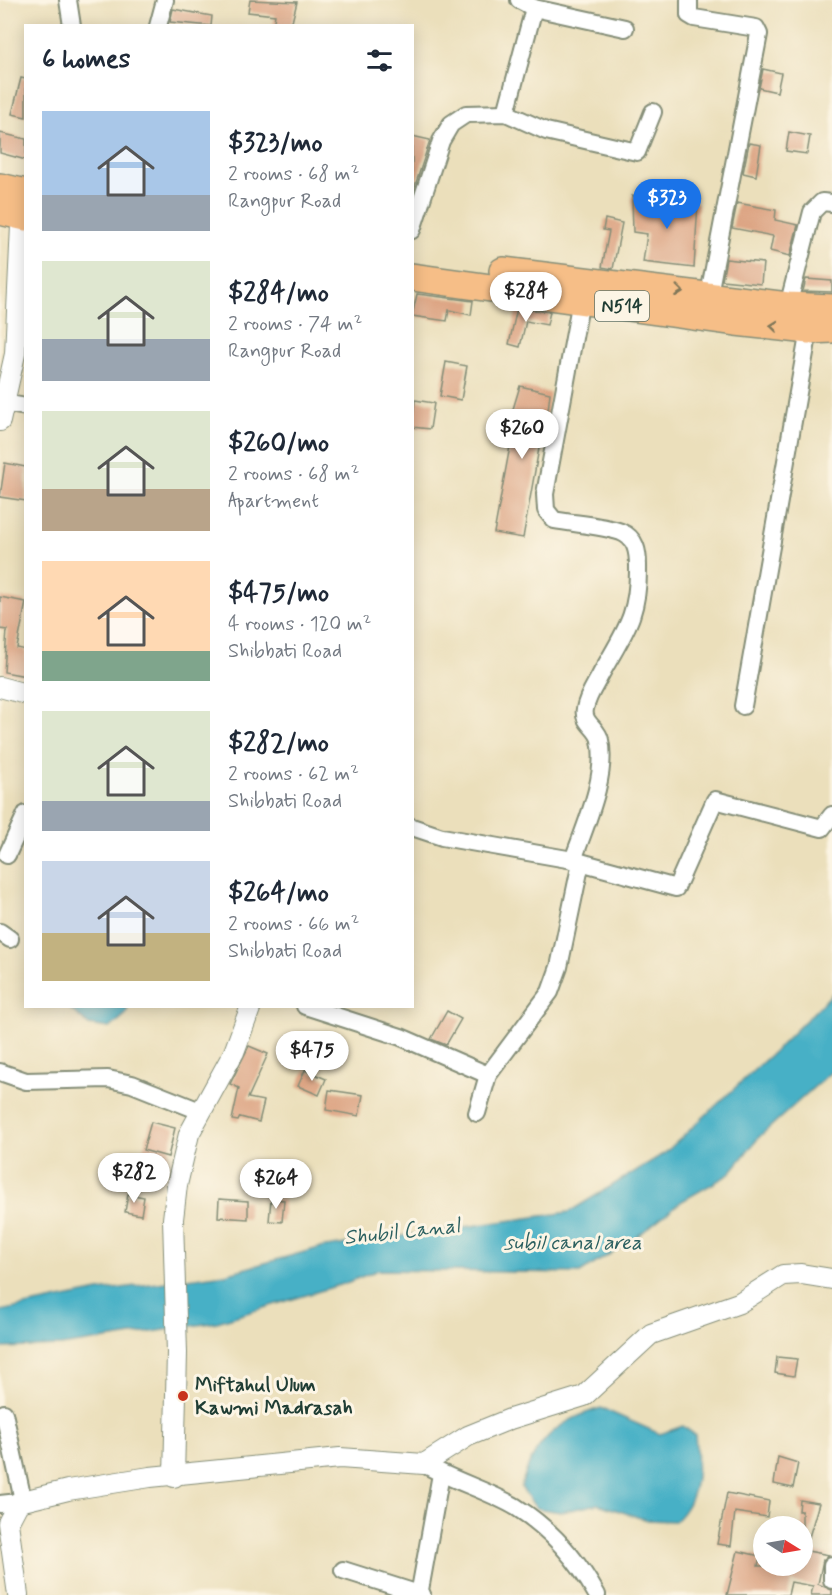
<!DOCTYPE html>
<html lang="en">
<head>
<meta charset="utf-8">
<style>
  :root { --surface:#fff; --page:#f6f6f7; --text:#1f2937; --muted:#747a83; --accent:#1a73e8 }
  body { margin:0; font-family:Mynerve,sans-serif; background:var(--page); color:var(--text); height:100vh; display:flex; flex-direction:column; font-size:22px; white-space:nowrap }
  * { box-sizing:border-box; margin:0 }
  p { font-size:20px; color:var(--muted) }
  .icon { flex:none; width:33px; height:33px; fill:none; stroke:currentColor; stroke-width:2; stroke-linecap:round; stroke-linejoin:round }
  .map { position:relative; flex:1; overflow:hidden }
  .side { position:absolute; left:24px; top:24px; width:390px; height:984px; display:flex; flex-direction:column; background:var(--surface); border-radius:0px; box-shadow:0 3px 15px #0003 }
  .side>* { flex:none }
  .needle { width:39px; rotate:101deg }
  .fabs { position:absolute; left:753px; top:1516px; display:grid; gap:12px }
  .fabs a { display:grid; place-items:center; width:60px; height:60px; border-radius:50%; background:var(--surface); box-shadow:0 3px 15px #0003; font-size:30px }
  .price { position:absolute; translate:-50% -51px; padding:0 14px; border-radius:21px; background:#fff; color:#222; font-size:20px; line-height:39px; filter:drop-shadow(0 2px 3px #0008) }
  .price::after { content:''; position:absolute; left:50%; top:36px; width:18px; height:14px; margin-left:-9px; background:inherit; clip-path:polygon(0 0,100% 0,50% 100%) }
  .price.active { background:var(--accent); color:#fff }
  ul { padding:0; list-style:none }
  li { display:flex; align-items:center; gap:18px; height:150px; padding:0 18px }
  li span { display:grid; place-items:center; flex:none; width:168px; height:120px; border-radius:0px; color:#555 }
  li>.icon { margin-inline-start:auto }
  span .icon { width:72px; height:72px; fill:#fffc; stroke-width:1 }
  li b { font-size:26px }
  h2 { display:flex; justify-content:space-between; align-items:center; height:72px; padding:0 18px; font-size:26px }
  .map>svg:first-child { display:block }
</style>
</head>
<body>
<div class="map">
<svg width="832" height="1595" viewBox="0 0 832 1595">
  <rect width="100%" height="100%" fill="#fcf5e5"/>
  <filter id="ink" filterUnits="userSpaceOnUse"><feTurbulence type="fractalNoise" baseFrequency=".0167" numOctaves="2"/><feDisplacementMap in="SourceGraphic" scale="12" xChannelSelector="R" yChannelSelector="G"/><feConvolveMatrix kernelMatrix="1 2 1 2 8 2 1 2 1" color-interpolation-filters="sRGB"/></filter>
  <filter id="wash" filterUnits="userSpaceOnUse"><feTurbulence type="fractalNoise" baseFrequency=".008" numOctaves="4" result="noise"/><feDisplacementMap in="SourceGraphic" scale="24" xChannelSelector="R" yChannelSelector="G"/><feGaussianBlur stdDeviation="1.35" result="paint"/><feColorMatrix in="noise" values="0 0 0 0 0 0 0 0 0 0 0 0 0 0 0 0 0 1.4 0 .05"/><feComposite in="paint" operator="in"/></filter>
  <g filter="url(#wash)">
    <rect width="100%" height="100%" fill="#ebdfbb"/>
    <!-- water -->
    <g fill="#47b0c6" stroke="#33767d" stroke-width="1.5">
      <polygon points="832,994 832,1071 760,1136 728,1175 682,1201 634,1239 580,1273 378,1270 346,1283 217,1322 61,1346 0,1348 0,1311 99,1291 225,1274 319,1248 569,1212 665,1153 779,1047"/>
      <polygon points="68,1007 128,1007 126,1014 110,1028 89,1025"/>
      <path d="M601 1408 660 1434 683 1426 695 1435C698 1466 700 1498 675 1521L647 1520 598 1504 561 1512 536 1508 521 1487C533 1443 556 1421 601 1408Z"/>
    </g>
    <g id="blocks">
      <!-- building -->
      <g fill="#dda584">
        <polygon points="250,0 297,2 291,26 273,26 275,15 248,12"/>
        <polygon points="173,9 212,16 211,26 170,22"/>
        <polygon points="763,69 781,73 777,92 759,88"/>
        <polygon points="21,78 26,79 26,117 12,114"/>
        <polygon points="789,132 810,136 807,154 786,151"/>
        <polygon points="0,133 26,139 26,160 0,153"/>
        <polygon points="412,136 430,140 412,195"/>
        <polygon points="749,143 761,145 756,176 743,173"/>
        <polygon points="632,196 698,203 694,268 643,262 647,234 633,232"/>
        <polygon points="737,203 776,210 775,220 798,225 790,256 770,251 773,236 732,228"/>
        <polygon points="605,219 622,223 613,269 602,267 609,231 603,230"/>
        <polygon points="726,259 763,263 761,284 722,280"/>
        <polygon points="806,279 832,281 832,292 803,291"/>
        <polygon points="417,294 473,301 471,315 449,310 447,321 412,316"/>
        <polygon points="517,308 550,312 547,325 526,321 520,347 509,344"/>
        <polygon points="446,362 467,366 461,400 440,396"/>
        <polygon points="520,386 550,393 545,438 541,437 523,538 494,533 513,430 507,429"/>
        <polygon points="415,400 434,403 430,429 412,427"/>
        <polygon points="5,463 26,467 26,501 0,497"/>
        <polygon points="0,597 26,602 17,648 26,650 26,676 4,672 7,630 0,629"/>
        <polygon points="447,1011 461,1019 446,1045 431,1039"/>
        <polygon points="249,1046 268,1054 248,1098 264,1101 259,1122 240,1117 238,1121 232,1120 239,1088 230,1084"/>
        <polygon points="305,1070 326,1079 319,1095 298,1086"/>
        <polygon points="329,1090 363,1095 359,1116 326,1110"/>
        <polygon points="151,1122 175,1128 168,1157 143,1150"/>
        <polygon points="128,1194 144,1197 141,1215 125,1212"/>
        <polygon points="219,1199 248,1201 248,1219 218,1217"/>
        <polygon points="271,1199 284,1200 282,1222 269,1221"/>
        <polygon points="777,1357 797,1359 794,1376 775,1373"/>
        <polygon points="778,1457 798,1463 793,1488 774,1484"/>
        <polygon points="727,1493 769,1501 767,1517 735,1512 731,1546 717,1544"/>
        <polygon points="800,1500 819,1503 807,1544 802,1544 802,1511 799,1511"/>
        <polygon points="802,1550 829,1555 823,1560 818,1584 832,1590 832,1595 811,1595 813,1586 791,1582 788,1595 727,1595 738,1551 760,1556 758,1566 802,1566"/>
      </g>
    </g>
  </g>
  <g filter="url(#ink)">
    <use href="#blocks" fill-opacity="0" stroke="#858e78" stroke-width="1.5"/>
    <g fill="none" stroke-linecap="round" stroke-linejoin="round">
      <defs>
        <g id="minor">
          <polyline points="68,0 72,26"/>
          <polyline points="519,0 534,8 625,28"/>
          <polyline points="689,0 689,15 694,18 756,28 759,34 709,294"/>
          <polyline points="158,26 165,0"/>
          <polyline points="506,113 534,8"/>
          <polyline points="412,230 441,141 451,124 466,114 506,113 546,131 637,152 653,112"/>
          <polyline points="788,306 812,212 822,202 832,203"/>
          <polyline points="3,403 26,407"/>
          <polyline points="743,706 809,330"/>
          <polyline points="412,827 442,837 573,860 676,888 715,800 822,828 832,815"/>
          <polyline points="7,855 26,814"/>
          <path d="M573 860C585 826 608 776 600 740 598 728 582 723 585 709 587 696 596 684 602 672 625 631 639 615 638 566 638 552 636 538 621 532 601 525 575 524 554 520L546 510 545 494 581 300"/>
          <polyline points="0,932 10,939"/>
          <polyline points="305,1006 401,1037 488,1075"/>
          <polyline points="0,1072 26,1081 108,1079 132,1084 200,1111"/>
          <polyline points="477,1113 488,1075 550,992 559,967 581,862"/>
          <polyline points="4,1413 23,1500"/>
          <path d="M424 1464C453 1481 487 1490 516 1507 551 1529 577 1559 597 1595"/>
          <polyline points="0,1504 19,1502"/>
          <polyline points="832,1565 832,1580"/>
          <polyline points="343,1570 422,1595"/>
          <polyline points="422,1595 420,1590 441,1474"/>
        </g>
        <g id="tertiary">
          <polyline points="0,421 15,354 22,204"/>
          <polyline points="0,687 26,694"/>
          <polyline points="174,1477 177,1353 173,1219 177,1185 189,1134 234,1052 251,1006"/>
          <polyline points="18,1595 8,1523 19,1502 68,1490 150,1477 340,1458 424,1464 468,1436 510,1419 584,1396 651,1334 739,1303 783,1275 801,1274 832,1279"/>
        </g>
        <g id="trunk">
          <polyline points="0,187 26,193"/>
          <polyline points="0,211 26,217"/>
          <polyline points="503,271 788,306 832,308"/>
          <polyline points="412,277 736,322 809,330 832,329"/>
        </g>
      </defs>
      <!-- minor casing -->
      <use href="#minor" stroke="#858e78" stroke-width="20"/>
      <!-- tertiary casing -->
      <use href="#tertiary" stroke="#858e78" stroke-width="22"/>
      <!-- trunk casing -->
      <use href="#trunk" stroke="#858e78" stroke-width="30"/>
      <!-- minor -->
      <use href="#minor" stroke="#fff" stroke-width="16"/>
      <!-- tertiary -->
      <use href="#tertiary" stroke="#fff" stroke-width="20"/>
      <!-- trunk -->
      <use href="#trunk" stroke="#f6be87" stroke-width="27"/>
    </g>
    <!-- one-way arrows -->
    <defs><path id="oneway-chevron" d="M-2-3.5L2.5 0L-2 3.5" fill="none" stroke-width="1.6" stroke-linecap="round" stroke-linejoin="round" transform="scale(1.5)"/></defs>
    <g stroke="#807759">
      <use href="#oneway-chevron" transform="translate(679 291) rotate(7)"/>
      <use href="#oneway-chevron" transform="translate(774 326) rotate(-174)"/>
    </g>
  </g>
  <!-- markers -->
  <circle fill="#c8321e" stroke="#fcf5e5" stroke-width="2" cx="183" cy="1396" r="6"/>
  <g text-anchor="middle" stroke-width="6" stroke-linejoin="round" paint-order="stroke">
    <!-- shield labels -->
    <rect fill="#fcf5e5" stroke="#617469" stroke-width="1.5" x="595" y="291" width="54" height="30" rx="4.5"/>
    <g font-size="18" font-weight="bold" fill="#1f3d34">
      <text x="622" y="312">N514</text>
    </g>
    <!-- poi labels -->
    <g font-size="20" font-weight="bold" fill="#1f3d34" stroke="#fcf5e5" text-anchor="start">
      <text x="195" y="1391">Miftahul Ulum<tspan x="195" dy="23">Kawmi Madrasah</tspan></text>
    </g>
    <!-- water labels -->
    <g font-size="21" font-style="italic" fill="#2b6060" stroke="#fcf5e5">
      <text transform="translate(402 1231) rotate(-6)" y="7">Shubil Canal</text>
      <text x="573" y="1249">subil canal area</text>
    </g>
  </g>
</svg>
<div class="fabs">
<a><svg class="needle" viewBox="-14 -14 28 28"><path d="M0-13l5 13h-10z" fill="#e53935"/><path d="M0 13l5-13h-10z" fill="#747a83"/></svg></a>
</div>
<b class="price active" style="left:667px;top:230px">$323</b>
<b class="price" style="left:526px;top:323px">$284</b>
<b class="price" style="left:522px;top:460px">$260</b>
<b class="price" style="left:312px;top:1082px">$475</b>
<b class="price" style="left:134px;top:1204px">$282</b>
<b class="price" style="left:276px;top:1210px">$264</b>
<section class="side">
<h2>6 homes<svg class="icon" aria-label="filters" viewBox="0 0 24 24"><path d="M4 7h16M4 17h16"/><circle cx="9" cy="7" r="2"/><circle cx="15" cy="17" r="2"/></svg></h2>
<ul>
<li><span style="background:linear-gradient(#a9c7e8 70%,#9aa5b1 0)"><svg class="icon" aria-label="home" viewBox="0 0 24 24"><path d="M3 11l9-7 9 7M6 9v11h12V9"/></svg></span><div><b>$323/mo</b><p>2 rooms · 68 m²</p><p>Rangpur Road</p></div></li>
<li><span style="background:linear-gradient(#dfe7d0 65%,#9aa5b1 0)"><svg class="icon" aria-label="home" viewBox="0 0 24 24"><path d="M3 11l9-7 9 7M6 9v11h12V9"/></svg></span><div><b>$284/mo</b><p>2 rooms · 74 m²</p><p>Rangpur Road</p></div></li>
<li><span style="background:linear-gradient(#dfe7d0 65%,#b9a48a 0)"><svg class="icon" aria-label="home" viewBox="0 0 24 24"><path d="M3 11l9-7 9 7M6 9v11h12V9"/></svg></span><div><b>$260/mo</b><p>2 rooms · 68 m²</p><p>Apartment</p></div></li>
<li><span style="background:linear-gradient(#ffd9b3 75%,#7fa58c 0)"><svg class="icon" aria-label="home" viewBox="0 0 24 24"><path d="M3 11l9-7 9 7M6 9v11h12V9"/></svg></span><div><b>$475/mo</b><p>4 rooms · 120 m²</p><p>Shibbati Road</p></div></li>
<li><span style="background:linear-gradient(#dfe7d0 75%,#9aa5b1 0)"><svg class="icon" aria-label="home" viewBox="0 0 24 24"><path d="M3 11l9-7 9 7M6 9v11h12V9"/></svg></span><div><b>$282/mo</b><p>2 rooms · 62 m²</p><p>Shibbati Road</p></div></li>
<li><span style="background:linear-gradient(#c9d6e8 60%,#c2b280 0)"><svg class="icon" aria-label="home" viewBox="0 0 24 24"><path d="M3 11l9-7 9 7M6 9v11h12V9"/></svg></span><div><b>$264/mo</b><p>2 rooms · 66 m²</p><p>Shibbati Road</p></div></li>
</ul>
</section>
</div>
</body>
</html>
